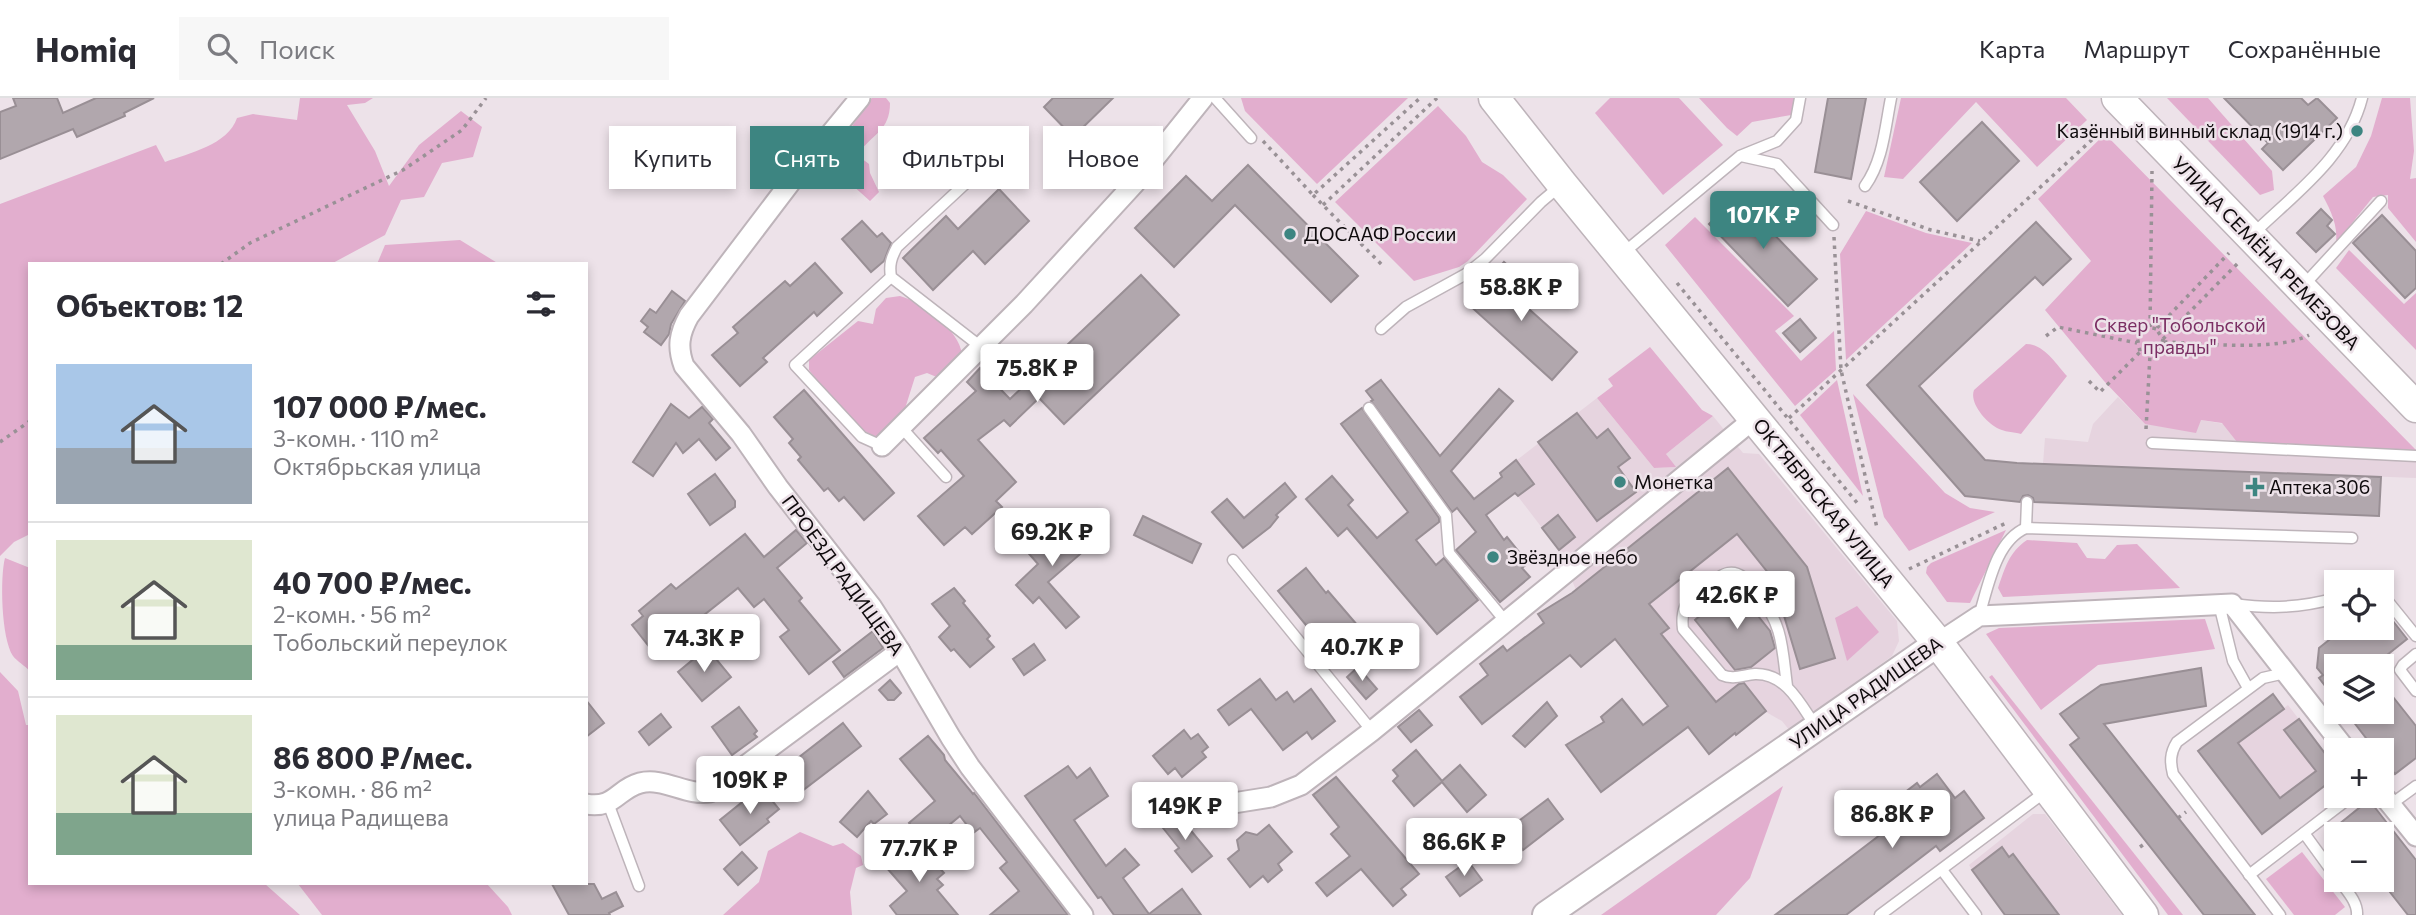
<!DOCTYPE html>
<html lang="ru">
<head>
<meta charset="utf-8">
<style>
  :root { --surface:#fff; --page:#f7f7f7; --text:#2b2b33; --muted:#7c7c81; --line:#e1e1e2; --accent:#3d8581 }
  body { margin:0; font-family:Commissioner,sans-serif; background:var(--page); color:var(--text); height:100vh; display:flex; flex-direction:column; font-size:26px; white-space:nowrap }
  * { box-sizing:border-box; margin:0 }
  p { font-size:23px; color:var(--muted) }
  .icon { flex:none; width:38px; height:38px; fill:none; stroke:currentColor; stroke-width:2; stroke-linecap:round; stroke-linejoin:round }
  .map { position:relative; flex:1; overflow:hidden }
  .details { position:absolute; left:28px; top:164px; width:560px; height:623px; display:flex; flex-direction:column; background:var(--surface); border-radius:0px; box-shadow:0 4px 10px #0003 }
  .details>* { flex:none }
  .hud { position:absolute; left:609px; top:28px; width:665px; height:63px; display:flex; gap:14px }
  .buttons { position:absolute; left:2324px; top:472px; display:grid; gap:14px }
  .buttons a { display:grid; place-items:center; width:70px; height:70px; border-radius:0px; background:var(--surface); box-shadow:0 4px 10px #0003; font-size:35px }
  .price { position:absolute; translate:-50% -60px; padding:0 16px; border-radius:7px; background:#fff; color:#222; font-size:23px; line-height:46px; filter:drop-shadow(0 2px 4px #0008) }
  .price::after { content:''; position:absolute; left:50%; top:42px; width:21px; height:16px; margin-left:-10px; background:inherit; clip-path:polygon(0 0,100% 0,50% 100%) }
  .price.active { background:var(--accent); color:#fff }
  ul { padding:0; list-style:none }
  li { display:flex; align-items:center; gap:21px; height:175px; padding:0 28px }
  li+li { border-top:2px solid var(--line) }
  li span { display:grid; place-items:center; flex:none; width:196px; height:140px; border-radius:0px; color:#555 }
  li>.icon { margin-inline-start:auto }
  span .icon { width:84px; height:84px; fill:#fffc; stroke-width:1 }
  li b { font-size:30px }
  h2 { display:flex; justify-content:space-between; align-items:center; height:84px; padding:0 28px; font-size:30px }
  .tag { padding:0 24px; border-radius:0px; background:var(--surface); box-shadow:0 4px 10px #0003; font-size:24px; line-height:63px }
  .tag.active { background:var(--accent); color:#fff }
  header { display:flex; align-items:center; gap:42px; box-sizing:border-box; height:98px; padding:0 35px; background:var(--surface); border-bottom:2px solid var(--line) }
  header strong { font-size:33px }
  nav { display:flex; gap:38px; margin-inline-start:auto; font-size:24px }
  .search { width:490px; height:63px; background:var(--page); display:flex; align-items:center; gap:18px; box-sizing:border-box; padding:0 24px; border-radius:0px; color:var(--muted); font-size:26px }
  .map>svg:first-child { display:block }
</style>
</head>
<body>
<header>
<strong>Homiq</strong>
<div class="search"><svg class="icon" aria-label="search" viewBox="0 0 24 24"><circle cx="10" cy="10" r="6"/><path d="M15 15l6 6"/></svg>Поиск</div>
<nav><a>Карта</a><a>Маршрут</a><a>Сохранённые</a></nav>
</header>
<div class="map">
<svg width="2416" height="817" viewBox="0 0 2416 817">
  <rect width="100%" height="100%" fill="#ede2e9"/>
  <!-- built -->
  <g fill="#e6d4df">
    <polygon points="2118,299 2145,326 2201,322 2358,349 2416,353 2416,380 2043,366 2045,340 2088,344 2093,326"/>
    <polygon points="1597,300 1654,370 1675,369 1666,356 1713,318 1743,355 1759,356 1897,523 1899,543 1892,558 1790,633 1782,623 1766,614 1709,656 1697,640 1699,636 1576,492 1559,452 1500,375"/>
    <polygon points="2288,607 2336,670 2336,679 2262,736 2198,653 2259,629"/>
    <polygon points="2033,716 2045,716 2122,817 2059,817 2052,807 2048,810 2036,786 2013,757 2009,759 2002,749 1972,772 1969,767"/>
  </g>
  <!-- green -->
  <g fill="#e2aece">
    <path d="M300 0H373L365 5 347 7 375 53 389 88 419 47 461 13 482 29 473 59 442 65 424 99 401 102 385 137 331 166H30V436L14 444 0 458V106L156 47 165 64C189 55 228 47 237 20L253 16 297 22Z"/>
    <path d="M872 0H886L890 5C890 33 873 35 857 57L869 66 870 75 879 94 870 103 851 86 829 77 817 65 850 31Z"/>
    <polygon points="1241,0 1408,0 1317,86 1245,13"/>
    <polygon points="1610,0 1679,0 1723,47 1663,97 1595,15"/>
    <polygon points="1699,0 1797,0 1796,10 1791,17 1752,24 1737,38 1727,30"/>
    <polygon points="1901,0 2066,0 2087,22 2037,69 1976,4 1903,81 1884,79"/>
    <polygon points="2167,0 2208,0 2272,73 2274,92 2260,97"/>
    <path d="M2382 0H2410L2414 53 2410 81 2416 80V144L2388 110V97L2373 99 2336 145C2338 128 2331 113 2323 98L2356 69 2371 38Z"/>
    <polygon points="1438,8 1466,38 1482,64 1503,77 1527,101 1468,163 1459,169 1414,183 1335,104"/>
    <polygon points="2105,36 2416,352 2416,353 2237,344 2222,325 2201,322 2196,335 2145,326 2104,283 2045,212 2091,163 2038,101"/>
    <polygon points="1866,113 1926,135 1972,145 1846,262 1840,156"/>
    <polygon points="1695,119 1794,218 1775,233 1801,263 1834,233 1836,272 1795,308 1665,147"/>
    <polygon points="460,142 499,166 377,166 385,147"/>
    <polygon points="2349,152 2404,206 2416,195 2416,252 2336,170"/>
    <path d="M900 198C923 204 959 232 962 256L939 280 927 275 915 279 902 320 882 340C850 334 829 296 809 272V262L858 223 873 226 876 211 886 200Z"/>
    <path d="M2026 246C2044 246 2056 266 2067 278L2021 336C2014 334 2004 334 1997 330 1986 324 1969 305 1974 292Z"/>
    <polygon points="1650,249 1702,312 1713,318 1666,356 1676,369 1654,370 1597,300 1613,288 1608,281"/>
    <polygon points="1837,282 1863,398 1800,317"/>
    <polygon points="1853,296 1945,395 1970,410 1995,414 1909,453 1884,419"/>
    <polygon points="2006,432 1970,505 1947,504 1926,475 1927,469 1931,465"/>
    <path d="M2027 442 2077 445 2087 460 2105 461 2117 447 2137 446 2180 490 2003 499 1998 490C2005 470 2009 454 2027 442Z"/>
    <path d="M5 460 30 470V573C25 568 17 563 13 558 1 540 0 478 5 460Z"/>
    <polygon points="1857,508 1879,534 1847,563 1835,520"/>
    <polygon points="2205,521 2215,551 2098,567 2041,612 1986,536 1999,530"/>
    <polygon points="0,574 18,593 26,627 30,627 30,786 265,786 300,817 0,817"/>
    <polygon points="1992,577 2183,817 2168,817 1989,579"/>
    <polygon points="1783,688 1750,780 1716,817 1601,817"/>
    <polygon points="800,734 833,748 843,745 861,758 863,767 856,770 850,794 852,817 723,817 759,784 768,753"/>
    <polygon points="2302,754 2345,809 2335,817 2294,817 2266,781"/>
    <polygon points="298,786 487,786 508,809 512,817 322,817"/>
  </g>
  <!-- building -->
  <g fill="#b1a7ad" stroke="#998f95" stroke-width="2">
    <polygon points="13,0 57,0 63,15 96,0 154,0 124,15 125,18 77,39 73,31 0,61 0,14 16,8"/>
    <polygon points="1053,0 1113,0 1073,39 1044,9"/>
    <polygon points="1828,0 1866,0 1851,81 1815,74"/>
    <polygon points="2224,0 2301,0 2308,7 2317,0 2337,20 2283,72 2262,51 2268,45"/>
    <polygon points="1982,24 2019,63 1957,123 1920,84"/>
    <polygon points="690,58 701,67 685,87 674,78"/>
    <polygon points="1248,67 1358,178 1331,204 1235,107 1174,169 1135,130 1186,78 1212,103"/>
    <polygon points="999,91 1029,123 985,166 973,153 933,192 903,160 946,118 958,131"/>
    <polygon points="1737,98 1817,181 1788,208 1709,126"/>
    <polygon points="2321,111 2332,122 2327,128 2335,136 2316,154 2297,135"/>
    <polygon points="2382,117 2416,153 2416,190 2405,200 2353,145"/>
    <polygon points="862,123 877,139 882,135 891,145 884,163 871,174 842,141"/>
    <polygon points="2036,124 2071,161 2043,187 2035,179 1919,288 1985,362 2017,365 2381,379 2379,418 2034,404 2033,400 2028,397 2023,398 2020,404 1965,398 1867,287"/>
    <polygon points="1504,164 1524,181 1511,195 1577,254 1552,282 1467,205"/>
    <polygon points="815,165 842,195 817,218 814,214 763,260 767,264 740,288 712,257 738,235 733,229 785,183 790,188"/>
    <polygon points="1141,177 1179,217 1064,326 1039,300 1010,328 1004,322 978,342 1016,384 996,403 1002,409 972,436 965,429 944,447 918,418 964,378 941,352 938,355 924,340 976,293 967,284 980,270 1010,301"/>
    <polygon points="672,193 685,203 671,226 669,236 661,247 644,234 648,229 641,223 650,211 656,215"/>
    <polygon points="1800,221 1816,240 1800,254 1783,235"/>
    <polygon points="1381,282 1440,358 1499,291 1513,303 1451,373 1474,401 1502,379 1500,375 1516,362 1534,386 1518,398 1515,395 1486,417 1504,442 1507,439 1528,465 1522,470 1530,479 1500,504 1456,452 1476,434 1457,410 1452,414 1371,303 1373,302 1366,293"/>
    <polygon points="804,292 894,395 864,422 844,399 839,403 828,390 824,393 798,362 801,359 789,345 793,341 774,319"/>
    <polygon points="671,306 689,320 702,309 713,321 709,325 730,350 716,362 699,341 683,355 676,345 653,378 633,364"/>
    <polygon points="1362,310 1439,420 1439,424 1416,442 1436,467 1444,460 1478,502 1437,536 1347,430 1338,438 1306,401 1332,378 1353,402 1348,407 1377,440 1408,414 1341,326"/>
    <polygon points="1577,315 1597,340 1608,331 1630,360 1618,369 1636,394 1597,423 1538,344"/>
    <polygon points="1728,370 1807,469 1835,560 1800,571 1773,481 1737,436 1649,506 1669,530 1661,536 1716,604 1739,586 1744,585 1766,613 1736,637 1735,635 1709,656 1688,629 1601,694 1566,647 1604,624 1601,619 1622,601 1643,627 1668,608 1615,541 1581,569 1570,557 1482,626 1460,599 1488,577 1480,566 1503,548 1507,553 1544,525 1538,516 1572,495"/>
    <polygon points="715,376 735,403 735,409 710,427 688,396"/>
    <polygon points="1285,385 1296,399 1276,417 1278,419 1270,429 1243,450 1212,414 1227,401 1244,420"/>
    <polygon points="1558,417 1575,439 1559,452 1542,430"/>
    <polygon points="1143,418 1201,446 1192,465 1134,437"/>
    <polygon points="1059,419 1086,451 1048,484 1079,519 1066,530 1039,499 1033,505 1016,487 1038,466 1024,450"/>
    <polygon points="796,432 807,445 777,470 802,500 799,503 840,552 809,576 780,539 789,532 764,501 754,509 738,490 655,556 632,527 643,518 639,513 671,486 676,491 745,436 764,459"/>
    <polygon points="1306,470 1326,495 1328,493 1358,528 1328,554 1278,493"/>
    <polygon points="1735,489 1770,533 1775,550 1751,569 1735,572 1695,522"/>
    <polygon points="954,490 965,503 963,505 990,538 987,541 994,549 970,569 954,551 951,553 939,539 950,528 932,506"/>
    <polygon points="2382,509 2407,541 2372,569 2336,569 2336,602 2319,580 2323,577 2317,570 2319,550 2344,530 2382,530"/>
    <polygon points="873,533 883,550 844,579 833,564"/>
    <polygon points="1034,546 1045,562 1024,577 1013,561"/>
    <polygon points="707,550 731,579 702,603 678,574"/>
    <polygon points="1358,569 1377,591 1366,601 1347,579"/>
    <polygon points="2201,570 2206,608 2104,626 2255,817 2204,817 2070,647 2079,640 2060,616 2101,587"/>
    <polygon points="1260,581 1276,602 1287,594 1294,604 1311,591 1335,623 1312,641 1307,634 1283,652 1251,611 1229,627 1218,612"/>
    <polygon points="890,582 901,595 894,602 888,602 879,592"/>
    <polygon points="2382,585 2416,628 2416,660 2395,676 2382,660 2382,653 2376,653 2346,614 2382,614"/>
    <polygon points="2273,596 2284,611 2238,645 2280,700 2316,673 2284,632 2299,621 2336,670 2336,679 2262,736 2198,653"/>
    <polygon points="586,602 604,625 586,639"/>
    <polygon points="1547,604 1557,618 1525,649 1513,638"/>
    <polygon points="739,609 757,633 754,636 757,639 732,657 712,629"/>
    <polygon points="1419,612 1432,627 1411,644 1398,629"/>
    <polygon points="661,616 671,629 649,647 639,634"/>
    <polygon points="843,625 861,648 802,693 785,670"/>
    <polygon points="1184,632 1191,641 1198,636 1208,649 1202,654 1206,659 1182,679 1175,670 1168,676 1153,658"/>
    <polygon points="928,638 944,657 945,662 973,696 974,695 1068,817 990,817 1019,793 1000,770 1007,764 980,730 973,735 960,718 926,746 909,725 935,703 900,661"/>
    <polygon points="1416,652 1442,683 1460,667 1486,697 1467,714 1442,684 1414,708 1393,683 1398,678 1393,672"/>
    <polygon points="1068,668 1077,680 1090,670 1108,698 1074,722 1106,768 1125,751 1139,767 1123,780 1149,816 1182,791 1201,817 1114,817 1101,799 1098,800 1025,698"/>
    <polygon points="1937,676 1955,700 1964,693 1984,720 1940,753 1936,748 1846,817 1775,817 1910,714 1899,699 1917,685 1920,689"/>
    <polygon points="1336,679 1419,776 1401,791 1406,797 1393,808 1361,771 1327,798 1316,785 1350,758 1331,736 1339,729 1313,697"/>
    <polygon points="761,689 779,711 767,721 769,724 740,747 720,722"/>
    <polygon points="868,693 887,716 874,726 871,723 857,739 840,724"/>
    <polygon points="1548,701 1563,721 1523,752 1508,731"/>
    <polygon points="2369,702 2416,762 2416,817 2408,817 2382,784 2382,737 2345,737 2338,727"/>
    <polygon points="1174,712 1212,758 1192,774 1175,753 1179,750 1159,725"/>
    <polygon points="1269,727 1292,754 1278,766 1282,772 1268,784 1263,778 1250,789 1228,761 1239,752 1237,742 1246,734 1257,737"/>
    <polygon points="916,743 944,775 937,781 943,787 937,792 958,817 897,817 890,808 907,793 886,769"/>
    <polygon points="2002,749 2009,759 2013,756 2059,817 2005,817 1972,772"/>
    <polygon points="742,754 757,770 738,787 724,771"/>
    <polygon points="1468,763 1482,782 1460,798 1446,779"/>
    <polygon points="552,786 594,786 602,801 616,794 623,808 609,815 610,817 569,817"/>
  </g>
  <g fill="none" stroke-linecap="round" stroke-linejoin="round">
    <defs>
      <g id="lane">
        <polyline points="1215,0 1251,40"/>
        <polyline points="1741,58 1777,66 1833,127"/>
        <path d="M965 86 897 149C891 160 889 167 891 179L981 249"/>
        <path d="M1865 88C1883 63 1885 30 1891 0"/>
        <path d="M2253 136C2294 96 2347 59 2362 0"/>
        <polyline points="1622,156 1740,58 1777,43 1796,22 1800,0"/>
        <polyline points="2303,188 2381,103"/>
        <polyline points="1381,231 1406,209 1466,176 1485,161 1541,104 1560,88"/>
        <polyline points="1369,310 1446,417 1449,455 1506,524"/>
        <polyline points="901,329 946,379"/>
        <polyline points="2152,345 2416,358"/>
        <polyline points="882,348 862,339 795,267 891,179"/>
        <polyline points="2026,430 2027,404"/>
        <polyline points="1233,462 1372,633"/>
        <polyline points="2382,496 2416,538"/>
        <polyline points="2219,506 2233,563 2248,590"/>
        <path d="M2233 506C2271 511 2300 510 2336 500"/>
        <path d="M1979 518C1988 490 1995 443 2026 430L2352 440"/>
        <polyline points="2416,556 2403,567 2400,572 2416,593"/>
        <path d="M1787 588C1782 549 1783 527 1758 496 1753 490 1749 483 1743 479 1739 476 1733 474 1728 475 1718 477 1689 501 1685 509 1682 516 1682 523 1683 531L1722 577C1733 582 1743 577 1755 576 1786 575 1801 607 1816 629"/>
        <polyline points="608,705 639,788"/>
        <polyline points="2390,707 2416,688"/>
        <polyline points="2304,735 2336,779"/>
        <polyline points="1942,772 1976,817"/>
        <polyline points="2249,777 2352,698"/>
        <path d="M2339 782C2346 792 2358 804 2357 817"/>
        <polyline points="1880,817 2045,694"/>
        <path d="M2280 817 2173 676C2170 664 2170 655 2177 644L2263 580 2285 575"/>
      </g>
      <g id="street">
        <path d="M860 0 790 85 689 218C679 236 677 249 684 268L741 336 778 389 871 508 900 553 951 640 970 669 1083 817"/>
        <polyline points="882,348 1024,206 1134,86 1203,0"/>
        <polyline points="1938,545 1979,518 2232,506 2347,653"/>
        <polyline points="2382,696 2416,738"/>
        <path d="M586 706C615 711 617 691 640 685 664 679 686 698 710 694L900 553"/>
        <polyline points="1192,715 1221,707 1271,699 1301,687 1372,633 1755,320"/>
      </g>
      <polyline id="secondary" points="1546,817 1938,545"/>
      <g id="primary">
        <polyline points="1494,0 1562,86 1938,545 2143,817"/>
        <polyline points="2117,0 2416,309"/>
      </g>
    </defs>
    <!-- lane casing -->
    <use href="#lane" stroke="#beb4ba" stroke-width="13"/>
    <!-- street casing -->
    <use href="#street" stroke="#beb4ba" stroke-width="23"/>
    <!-- secondary casing -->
    <use href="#secondary" stroke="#beb4ba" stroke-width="30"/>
    <!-- primary casing -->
    <use href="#primary" stroke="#beb4ba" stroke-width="33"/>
    <!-- path -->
    <g stroke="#999196" stroke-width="3.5" stroke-dasharray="3.5 5" stroke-linecap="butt">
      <polyline points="1263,43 1313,97 1420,0"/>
      <polyline points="1313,97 1383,168"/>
      <polyline points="1848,103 1931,132 1980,143"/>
      <polyline points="1323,107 1437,0"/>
      <polyline points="1834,139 1841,272 1877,430"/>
      <polyline points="221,166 250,145 403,72 462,32 486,0"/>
      <polyline points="1677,185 1858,406"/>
      <polyline points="2150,229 2152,73"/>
      <path d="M2156 231C2147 228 2143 231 2137 238L2140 254 2150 257 2160 252 2163 241 2156 231 2229 155"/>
      <polyline points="2046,238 2058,229 2137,245"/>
      <polyline points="2163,241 2239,164"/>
      <path d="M2164 244C2202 245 2277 254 2309 237"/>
      <polyline points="2089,283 2100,294 2140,254"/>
      <polyline points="1789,320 2108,27"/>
      <polyline points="2146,331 2150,257"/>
      <polyline points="0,344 30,323"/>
      <polyline points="1909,471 2006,425"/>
      <polyline points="2178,720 2186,714"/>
      <polyline points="2140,749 2147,744"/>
    </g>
    <!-- lane -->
    <use href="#lane" stroke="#fff" stroke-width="10"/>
    <!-- street -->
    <use href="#street" stroke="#fff" stroke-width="19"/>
    <!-- secondary -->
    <use href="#secondary" stroke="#fff" stroke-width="26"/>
    <!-- primary -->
    <use href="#primary" stroke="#fff" stroke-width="30"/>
  </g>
  <!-- markers -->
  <g fill="#3d8581" stroke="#ede2e9" stroke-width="2.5">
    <circle cx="2357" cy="33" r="7"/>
    <circle cx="1290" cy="136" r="7"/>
    <circle cx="1620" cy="384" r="7"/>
    <path d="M2251.5 378.5h7v7h7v7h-7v7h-7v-7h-7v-7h7z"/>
    <circle cx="1493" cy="459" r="7"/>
  </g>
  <g text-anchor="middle" stroke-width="5" stroke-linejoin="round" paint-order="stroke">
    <!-- poi labels -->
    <g font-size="19" fill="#0e0a0c" stroke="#ede2e9" text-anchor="start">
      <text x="2343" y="40" text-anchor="end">Казённый винный склад (1914 г.)</text>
      <text x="1304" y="143">ДОСААФ России</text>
      <text x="1634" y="391">Монетка</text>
      <text x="2269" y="396">Аптека 306</text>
      <text x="1507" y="466">Звёздное небо</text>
    </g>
    <!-- street labels -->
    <g font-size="19" fill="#0e0a0c" stroke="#ede2e9">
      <text transform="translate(2266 155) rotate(46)" y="7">УЛИЦА СЕМЁНА РЕМЕЗОВА</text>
      <text transform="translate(1824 405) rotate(51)" y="7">ОКТЯБРЬСКАЯ УЛИЦА</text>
      <text transform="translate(843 477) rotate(54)" y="7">ПРОЕЗД РАДИЩЕВА</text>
      <text transform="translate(1866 595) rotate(-35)" y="7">УЛИЦА РАДИЩЕВА</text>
    </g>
    <!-- park labels -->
    <g font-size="19" fill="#7b2f64" stroke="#ede2e9">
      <text x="2180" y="234">Сквер "Тобольской<tspan x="2180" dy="22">правды"</tspan></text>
    </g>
  </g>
</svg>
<div class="buttons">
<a><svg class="icon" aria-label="locate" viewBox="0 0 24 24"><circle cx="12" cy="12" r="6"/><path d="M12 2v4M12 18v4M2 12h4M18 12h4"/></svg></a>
<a><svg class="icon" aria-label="layers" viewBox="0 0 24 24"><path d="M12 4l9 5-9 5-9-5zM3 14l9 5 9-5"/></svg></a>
<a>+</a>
<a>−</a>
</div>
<b class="price active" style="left:1763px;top:153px">107K ₽</b>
<b class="price" style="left:1521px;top:225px">58.8K ₽</b>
<b class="price" style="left:1037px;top:306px">75.8K ₽</b>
<b class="price" style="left:1052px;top:470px">69.2K ₽</b>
<b class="price" style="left:1737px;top:533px">42.6K ₽</b>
<b class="price" style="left:704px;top:576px">74.3K ₽</b>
<b class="price" style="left:1362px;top:585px">40.7K ₽</b>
<b class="price" style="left:750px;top:718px">109K ₽</b>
<b class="price" style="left:1185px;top:744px">149K ₽</b>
<b class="price" style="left:1892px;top:752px">86.8K ₽</b>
<b class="price" style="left:1464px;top:780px">86.6K ₽</b>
<b class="price" style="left:919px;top:786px">77.7K ₽</b>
<div class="hud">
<a class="tag">Купить</a>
<a class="tag active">Снять</a>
<a class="tag">Фильтры</a>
<a class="tag">Новое</a>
</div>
<section class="details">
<h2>Объектов: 12<svg class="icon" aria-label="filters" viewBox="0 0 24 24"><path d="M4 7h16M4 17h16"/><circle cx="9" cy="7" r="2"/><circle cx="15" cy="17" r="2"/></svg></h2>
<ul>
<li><span style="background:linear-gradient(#a9c7e8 60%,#9aa5b1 0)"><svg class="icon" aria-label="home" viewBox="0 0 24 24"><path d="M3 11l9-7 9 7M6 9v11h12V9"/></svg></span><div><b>107 000 ₽/мес.</b><p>3-комн. · 110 m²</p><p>Октябрьская улица</p></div></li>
<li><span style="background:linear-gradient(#dfe7d0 75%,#7fa58c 0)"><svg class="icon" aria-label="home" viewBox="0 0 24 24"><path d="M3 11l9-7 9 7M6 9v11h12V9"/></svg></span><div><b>40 700 ₽/мес.</b><p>2-комн. · 56 m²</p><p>Тобольский переулок</p></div></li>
<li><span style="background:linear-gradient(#dfe7d0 70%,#7fa58c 0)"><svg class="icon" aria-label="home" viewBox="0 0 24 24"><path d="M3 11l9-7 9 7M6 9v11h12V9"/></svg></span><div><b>86 800 ₽/мес.</b><p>3-комн. · 86 m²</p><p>улица Радищева</p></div></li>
</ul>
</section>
</div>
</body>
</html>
